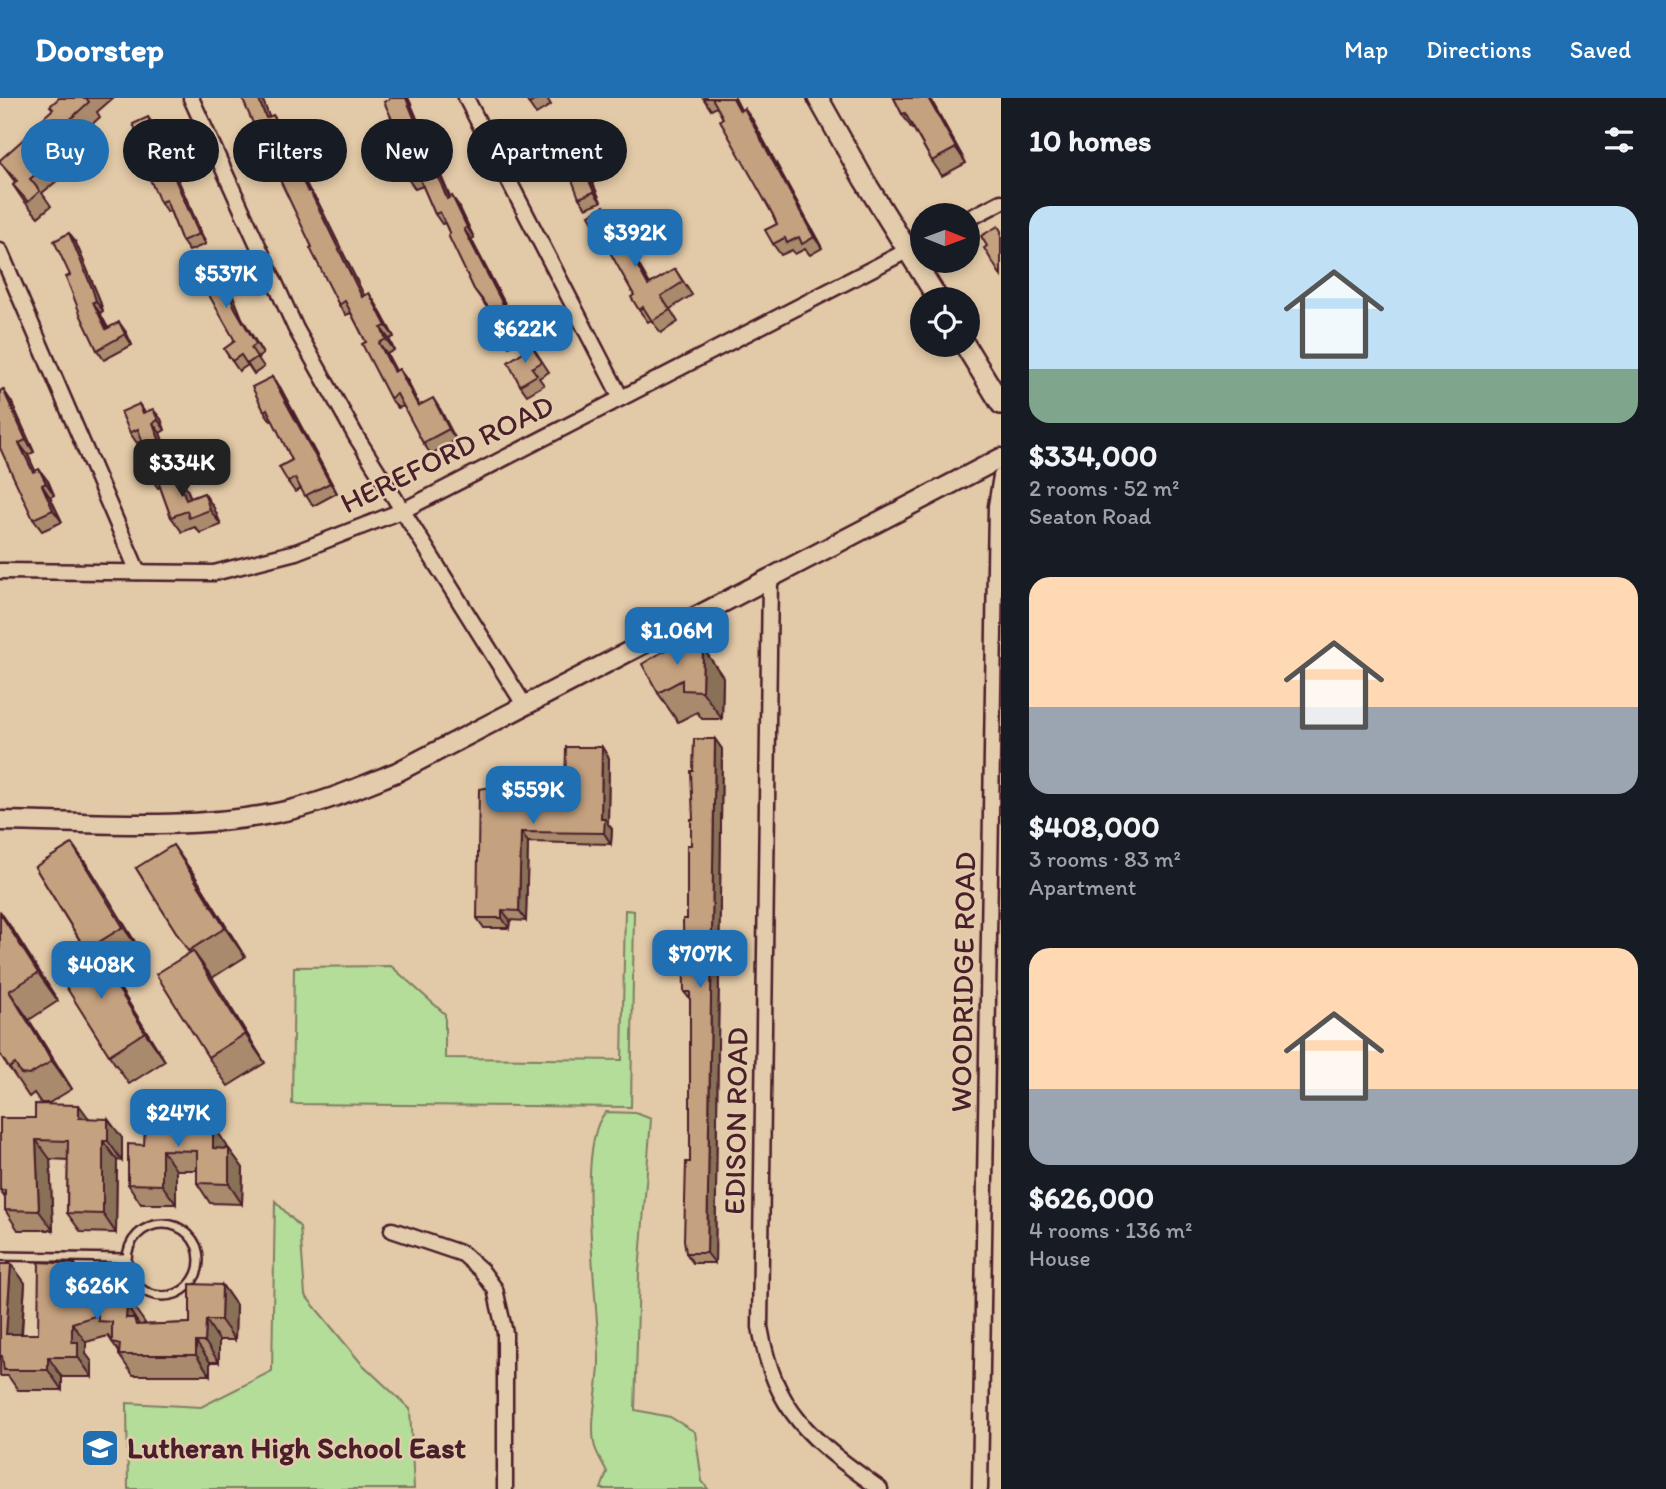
<!DOCTYPE html>
<html lang="en">
<head>
<meta charset="utf-8">
<style>
  :root { --surface:#171b24; --page:#242831; --text:#f1f3f6; --muted:#9ea1a6; --accent:#1f6fb2 }
  body { margin:0; font-family:Itim,sans-serif; background:var(--page); color:var(--text); height:100vh; display:flex; flex-direction:column; font-size:26px; white-space:nowrap }
  * { box-sizing:border-box; margin:0 }
  p { font-size:23px; color:var(--muted) }
  .icon { flex:none; width:38px; height:38px; fill:none; stroke:currentColor; stroke-width:2; stroke-linecap:round; stroke-linejoin:round }
  .map { position:relative; flex:1; overflow:hidden }
  .side { display:flex; flex-direction:column; background:var(--surface); width:665px }
  .side>* { flex:none }
  .hud { position:absolute; left:21px; top:21px; width:665px; height:63px; display:flex; gap:14px }
  .needle { width:46px; rotate:91deg }
  .tools { position:absolute; left:910px; top:105px; display:grid; gap:14px }
  .tools a { display:grid; place-items:center; width:70px; height:70px; border-radius:50%; background:var(--surface); box-shadow:0 4px 10px #0003; font-size:35px }
  .price { position:absolute; translate:-50% -60px; padding:0 16px; border-radius:14px; background:var(--accent); color:#fff; font-size:23px; line-height:46px; filter:drop-shadow(0 2px 4px #0008) }
  .price::after { content:''; position:absolute; left:50%; top:42px; width:21px; height:16px; margin-left:-10px; background:inherit; clip-path:polygon(0 0,100% 0,50% 100%) }
  .price.current { background:#222; color:#fff }
  ul { padding:0; list-style:none }
  li { display:grid; align-content:center; gap:14px; height:371px; padding:0 28px }
  li span { display:grid; place-items:center; height:217px; border-radius:21px; color:#555 }
  li>.icon { margin-inline-start:auto }
  span .icon { width:126px; height:126px; fill:#fffc; stroke-width:1 }
  li b { font-size:30px }
  h2 { display:flex; justify-content:space-between; align-items:center; height:84px; padding:0 28px; font-size:30px }
  .tag { padding:0 24px; border-radius:32px; background:var(--surface); box-shadow:0 4px 10px #0003; font-size:24px; line-height:63px }
  .tag.current { background:var(--accent); color:#fff }
  header { display:flex; align-items:center; gap:42px; box-sizing:border-box; height:98px; padding:0 35px; background:var(--accent); color:#fff }
  header strong { font-size:33px }
  nav { display:flex; gap:38px; margin-inline-start:auto; font-size:24px }
  main { display:flex; flex:1; min-height:0 }
  .map>svg:first-child { display:block }
</style>
</head>
<body>
<header>
<strong>Doorstep</strong>
<nav><a>Map</a><a>Directions</a><a>Saved</a></nav>
</header>
<main>
<div class="map">
<svg width="1001" height="1391" viewBox="0 0 1001 1391">
  <rect width="100%" height="100%" fill="#e2c9a7"/>
  <filter id="ink" filterUnits="userSpaceOnUse"><feTurbulence type="fractalNoise" baseFrequency=".0143" numOctaves="2"/><feDisplacementMap in="SourceGraphic" scale="14" xChannelSelector="R" yChannelSelector="G"/><feConvolveMatrix kernelMatrix="1 2 1 2 8 2 1 2 1" color-interpolation-filters="sRGB"/></filter>
  <g filter="url(#ink)">
    <!-- green -->
    <g fill="#b4dd99" stroke="#7f7e62" stroke-width="2">
      <polygon points="625,812 634,813 631,1009 292,1006 294,869 391,868 445,916 445,960 622,962"/>
      <path d="M606 1014 636 1015 651 1021 639 1175 635 1312 670 1319 695 1334 702 1383 708 1391H601L607 1374C603 1365 595 1354 594 1345 590 1319 599 1290 599 1264 600 1215 573 1045 606 1014Z"/>
      <polygon points="275,1103 300,1129 305,1197 361,1265 410,1311 414,1391 128,1391 127,1305 201,1309 272,1273"/>
    </g>
    <g fill="none" stroke-linecap="round" stroke-linejoin="round">
      <defs>
        <g id="service">
          <circle cx="163" cy="1162" r="36"/>
          <polyline points="0,1158 125,1160"/>
        </g>
        <g id="minor">
          <polyline points="191,0 296,231 357,340 525,608"/>
          <polyline points="466,0 621,300"/>
          <polyline points="968,121 1001,104"/>
          <polyline points="0,153 138,474"/>
          <polyline points="0,473 214,475 296,454 404,412 922,145"/>
          <path d="M770 482 760 1229C775 1316 812 1342 880 1391"/>
          <polyline points="392,1132 463,1156 481,1172 495,1191 505,1235 505,1391"/>
          <polyline points="980,1391 996,408 1001,378"/>
        </g>
        <path id="tertiary" d="M0 723C92 724 186 733 276 715 319 707 357 690 397 674L1001 360"/>
        <g id="secondary">
          <polyline points="818,0 864,82 938,201"/>
          <polyline points="965,247 1001,306"/>
        </g>
      </defs>
      <!-- service casing -->
      <use href="#service" stroke="#4a1f2b" stroke-width="12"/>
      <!-- minor casing -->
      <use href="#minor" stroke="#4a1f2b" stroke-width="19"/>
      <!-- tertiary casing -->
      <use href="#tertiary" stroke="#4a1f2b" stroke-width="23"/>
      <!-- secondary casing -->
      <use href="#secondary" stroke="#4a1f2b" stroke-width="24"/>
      <!-- service -->
      <use href="#service" stroke="#e3ccac" stroke-width="7"/>
      <!-- minor -->
      <use href="#minor" stroke="#e3ccac" stroke-width="14"/>
      <!-- tertiary -->
      <use href="#tertiary" stroke="#e3ccac" stroke-width="18"/>
      <!-- secondary -->
      <use href="#secondary" stroke="#e3ccac" stroke-width="19"/>
    </g>
    <!-- wall -->
    <g fill="#a98a6d" stroke="#4a1f2b" stroke-width="2">
      <polygon points="59,0 113,0 97,14 100,19 51,64 58,73 54,76 58,82 42,95 51,108 38,119 23,102 13,87 15,84 0,64 44,24 52,12"/>
      <polygon points="262,0 269,19 281,28 293,52 295,51 303,62 310,75 303,79 310,93 318,104 364,198 369,195 376,206 394,239 389,241 394,252 387,256 396,273 399,271 407,282 419,308 440,311 456,342 431,356 423,345 404,308 398,310 390,300 366,244 351,215 346,217 339,207 312,149 265,42 263,43 256,32"/>
      <polygon points="391,0 408,0 410,4 450,99 459,108 474,140 471,141 509,213 511,212 528,239 509,249 501,238 499,239 492,229 488,211 474,191 445,125 442,126 435,116 423,88 415,91 408,81 410,60"/>
      <polygon points="525,0 547,0 551,7 536,16"/>
      <polygon points="703,0 735,0 741,12 752,21 822,150 810,157 805,151 795,156 792,152 781,157 773,146 777,126 773,117 717,9 711,12"/>
      <polygon points="894,0 930,0 966,65 942,78 932,63 913,30 912,31 902,16"/>
      <polygon points="155,29 206,146 189,153 182,143 170,113 167,114 160,104 143,46"/>
      <polygon points="568,34 575,44 592,78 590,79 601,104 586,110 579,100"/>
      <polygon points="612,121 650,186 675,171 692,197 670,211 678,224 661,235 651,222 648,224 639,212"/>
      <polygon points="76,145 99,200 103,213 100,215 108,230 126,234 132,247 104,262 97,252 70,177"/>
      <polygon points="214,158 221,168 242,220 263,256 258,260 264,269 254,276 248,267 239,273 224,251 235,243"/>
      <polygon points="532,248 549,274 539,280 544,287 527,297 520,287"/>
      <polygon points="272,279 280,289 337,395 313,408 301,390 295,394 288,384 292,362 273,322 271,323 264,313"/>
      <polygon points="11,303 34,354 28,357 35,373 48,383 54,397 50,399 62,424 42,433 33,421"/>
      <polygon points="139,306 145,314 161,321 165,332 160,335 173,370 170,371 172,377 177,376 187,391 191,400 204,395 214,410 221,427 200,435 195,429 182,434 171,419 160,389 158,390 151,380 147,356 142,343 137,345 130,335"/>
      <polygon points="703,550 723,579 722,621 702,621 697,614 678,624 658,595"/>
      <polygon points="715,641 722,651 715,1165 693,1165 686,1155 690,1064 690,901 684,894 693,721 693,673"/>
      <polygon points="602,649 609,660 608,726 612,731 611,746 528,744 526,823 510,822 509,830 484,830 477,820 501,691 565,693"/>
      <polygon points="72,746 92,774 143,857 111,877 165,963 129,986 109,957 87,854 35,769"/>
      <polygon points="136,770 193,775 245,859 212,880 265,965 228,988 208,959 190,855"/>
      <polygon points="13,832 58,903 29,922 72,991 49,1005 41,1005 34,995 29,999 0,956"/>
      <polygon points="205,1015 227,1048 227,1050 229,1051 243,1070 242,1106 210,1105 197,1085 197,1072 176,1072 176,1106 141,1106 128,1086 153,1027"/>
      <polygon points="0,1020 89,1020 122,1040 122,1063 117,1062 116,1135 81,1134 67,1115 68,1062 50,1061 53,1132 18,1132 5,1112 5,1099 0,1092"/>
      <polygon points="0,1166 11,1166 25,1185 22,1236 38,1236 88,1186 87,1200 89,1203 131,1205 145,1225 142,1227 190,1225 222,1187 236,1207 235,1242 219,1242 219,1264 210,1264 210,1277 133,1277 119,1257 119,1254 108,1238 86,1244 86,1256 92,1264 92,1279 62,1279 62,1292 18,1292 8,1278 0,1278"/>
    </g>
    <!-- shaded-wall -->
    <g fill="#897159" stroke="#4a1f2b" stroke-width="2">
      <polygon points="258,0 262,0 274,31 266,20"/>
      <polygon points="406,0 408,0 410,4 454,111 447,101"/>
      <polygon points="928,0 930,0 966,65 956,50"/>
      <polygon points="744,10 752,21 822,150 814,139"/>
      <polygon points="273,17 281,28 298,64 291,53"/>
      <polygon points="148,19 155,29 206,146 199,136"/>
      <polygon points="568,34 575,44 592,78 585,68"/>
      <polygon points="295,51 303,62 310,75 302,65"/>
      <polygon points="295,68 303,79 315,105 308,94"/>
      <polygon points="583,69 590,79 601,104 594,94"/>
      <polygon points="310,93 318,104 370,209 362,199"/>
      <polygon points="452,98 459,108 474,140 467,129"/>
      <polygon points="604,108 612,121 657,200 648,187"/>
      <polygon points="464,131 471,141 514,224 507,214"/>
      <polygon points="69,135 76,145 99,200 103,213 96,203"/>
      <polygon points="214,158 221,168 242,220 263,256 235,210"/>
      <polygon points="369,195 376,206 394,239 386,228"/>
      <polygon points="93,204 100,215 113,241 106,231"/>
      <polygon points="511,212 518,222 528,239 521,229"/>
      <polygon points="119,224 126,234 132,247 125,236"/>
      <polygon points="381,230 389,241 394,252 386,241"/>
      <polygon points="379,245 387,256 402,284 394,274"/>
      <polygon points="399,271 407,282 425,319 418,308"/>
      <polygon points="272,279 280,289 337,395 330,385"/>
      <polygon points="3,291 11,303 34,354 26,342"/>
      <polygon points="433,300 440,311 456,342 449,331"/>
      <polygon points="153,311 161,321 165,332 158,322"/>
      <polygon points="153,325 160,335 173,370 166,360"/>
      <polygon points="19,345 28,357 41,386 33,374"/>
      <polygon points="163,361 170,371 175,384 168,374"/>
      <polygon points="39,371 48,383 54,397 46,385"/>
      <polygon points="177,376 187,391 197,417 186,402"/>
      <polygon points="42,387 50,399 62,424 53,412"/>
      <polygon points="204,395 214,410 221,427 210,412"/>
      <polygon points="703,550 723,579 722,621 702,593"/>
      <polygon points="715,641 722,651 715,1165 707,1155"/>
      <polygon points="602,649 609,660 608,726 612,731 611,746 604,735 601,721"/>
      <polygon points="521,734 528,744 526,823 519,813"/>
      <polygon points="72,746 92,774 143,857 123,829"/>
      <polygon points="173,747 193,775 245,859 225,830"/>
      <polygon points="502,812 510,822 509,830 502,820"/>
      <polygon points="0,813 13,832 58,903 38,875"/>
      <polygon points="93,850 113,879 165,963 145,934"/>
      <polygon points="193,853 214,882 265,965 245,936"/>
      <polygon points="9,893 29,922 72,991 52,963"/>
      <polygon points="79,1007 93,1026 79,1020"/>
      <polygon points="205,1015 227,1048 227,1070 213,1050 204,1028"/>
      <polygon points="108,1021 122,1040 122,1063 108,1043"/>
      <polygon points="36,1042 50,1061 53,1132 39,1113"/>
      <polygon points="103,1043 117,1062 116,1135 103,1116"/>
      <polygon points="229,1051 243,1070 242,1106 229,1086"/>
      <polygon points="162,1052 176,1072 176,1106 162,1087"/>
      <polygon points="11,1166 25,1185 20,1256 6,1236"/>
      <polygon points="75,1166 88,1186 87,1200 94,1210 80,1203 73,1189"/>
      <polygon points="222,1187 236,1207 235,1242 221,1222"/>
      <polygon points="127,1208 140,1228 148,1239 126,1220"/>
      <polygon points="206,1222 219,1242 219,1264 205,1244"/>
      <polygon points="72,1225 86,1244 86,1256 92,1264 92,1279 78,1259 72,1244"/>
      <polygon points="196,1244 210,1264 210,1277 196,1257"/>
      <polygon points="48,1259 62,1279 62,1292 48,1272"/>
    </g>
    <!-- building -->
    <g fill="#c4a17f" stroke="#4a1f2b" stroke-width="2">
      <polygon points="59,0 86,0 89,4 40,49 47,58 42,62 47,67 30,81 40,93 28,104 13,87 17,83 0,64 0,62 44,23 42,21 53,11 50,8"/>
      <polygon points="242,0 258,0 266,20 273,17 291,53 295,51 302,65 295,68 308,94 310,93 362,199 369,195 386,228 381,230 386,241 379,245 394,274 399,271 418,308 433,300 449,331 423,345 397,296 390,300 362,246 366,244 345,203 339,207 310,150 312,149 270,61 273,59 260,30 256,32"/>
      <polygon points="391,0 406,0 447,101 452,98 467,129 464,131 495,191 507,214 511,212 521,229 502,239 495,227 492,229 483,214 489,210 474,191 448,137 450,136 440,114 435,116 418,77 408,81 400,64 410,60 384,4"/>
      <polygon points="525,0 539,0 529,6"/>
      <polygon points="712,0 733,0 740,13 744,10 814,139 802,146 799,139 787,145 785,140 773,146 765,132 777,126 773,117 724,30 720,22 723,20"/>
      <polygon points="894,0 928,0 956,50 932,63 905,15 902,16"/>
      <polygon points="148,19 199,136 182,143 166,102 160,104 136,50 143,46 133,26"/>
      <polygon points="568,34 585,68 583,69 594,94 579,100 556,40"/>
      <polygon points="604,108 648,187 675,171 683,184 661,198 670,212 652,223 643,209 639,212 631,199 634,197 589,117"/>
      <polygon points="998,128 1001,133 1001,178 984,150 987,148 981,138"/>
      <polygon points="69,135 92,190 96,203 93,204 106,231 119,224 125,236 97,252 81,218 66,179 70,177 54,143"/>
      <polygon points="214,158 235,210 256,246 251,250 257,259 247,266 241,257 232,263 224,251 235,243 192,167"/>
      <polygon points="532,248 542,264 532,270 537,277 520,287 508,264"/>
      <polygon points="272,279 330,385 305,398 295,380 288,384 279,369 292,362 267,311 264,313 252,289"/>
      <polygon points="3,291 26,342 19,345 33,374 39,371 46,385 42,387 53,412 33,421 0,350 0,293"/>
      <polygon points="139,306 143,315 153,311 158,322 153,325 166,360 163,361 168,374 151,380 143,358 147,356 138,331 130,335 121,314"/>
      <polygon points="177,376 186,402 204,395 210,412 189,420 187,413 171,419 158,383"/>
      <polygon points="684,541 703,550 702,593 682,592 682,582 658,595 642,566"/>
      <polygon points="694,641 715,641 707,1155 686,1155 684,1142 686,1064 690,1064 690,894 684,894 683,821 687,821 687,747 691,747 691,721 693,721 691,673 693,673"/>
      <polygon points="566,649 602,649 601,721 605,721 604,735 521,734 519,813 502,812 502,820 477,820 479,691 498,688 501,691 565,693"/>
      <polygon points="72,746 123,829 86,852 35,769"/>
      <polygon points="173,747 225,830 188,853 136,770"/>
      <polygon points="0,815 38,875 9,893 52,963 29,977 21,976 15,966 9,970 0,956"/>
      <polygon points="93,850 145,934 109,957 56,873"/>
      <polygon points="193,853 245,936 208,959 156,876"/>
      <polygon points="35,1006 79,1007 79,1020 108,1021 108,1043 103,1043 103,1116 67,1115 68,1043 36,1042 39,1113 5,1112 5,1092 0,1092 0,1020 35,1020"/>
      <polygon points="154,1014 205,1015 204,1028 213,1028 213,1050 229,1051 229,1086 197,1085 197,1053 162,1052 162,1087 128,1086 128,1046 144,1047 145,1027 153,1027"/>
      <polygon points="39,1164 75,1166 73,1189 80,1190 80,1203 131,1205 127,1208 126,1220 134,1220 136,1227 190,1225 190,1186 222,1187 221,1222 206,1222 205,1244 196,1244 196,1257 119,1257 120,1246 112,1244 112,1224 98,1223 98,1217 72,1225 72,1244 78,1244 78,1259 48,1259 48,1272 4,1272 2,1258 0,1258 0,1166 11,1166 6,1236 38,1236"/>
    </g>
  </g>
  <!-- icons -->
  <defs>
    <symbol id="school-square" viewBox="-11 -11 22 22"><rect x="-9" y="-9" width="18" height="18" rx="4" fill="#1f6fb2" stroke="#e3ccac"/><path d="M0-5L7-2L0 1L-7-2ZM-4 1L0 2.5L4 1V4Q0 6-4 4Z" fill="#fff"/></symbol>
  </defs>
  <g fill-rule="evenodd">
    <use href="#school-square" x="78" y="1328" width="44" height="44"/>
  </g>
  <g text-anchor="middle" stroke-width="5" stroke-linejoin="round" paint-order="stroke">
    <!-- street labels -->
    <g font-size="30" fill="#4a1f2b" stroke="#e3ccac">
      <text transform="translate(447 356) rotate(-26)" y="10">HEREFORD ROAD</text>
      <text transform="translate(963 884) rotate(-89)" y="10">WOODRIDGE ROAD</text>
      <text transform="translate(736 1023) rotate(-89)" y="10">EDISON ROAD</text>
    </g>
    <!-- poi labels -->
    <g font-size="30" font-weight="bold" fill="#4a1f2b" stroke="#e3ccac" text-anchor="start">
      <text x="127" y="1360">Lutheran High School East</text>
    </g>
  </g>
</svg>
<div class="tools">
<a><svg class="needle" viewBox="-14 -14 28 28"><path d="M0-13l5 13h-10z" fill="#e53935"/><path d="M0 13l5-13h-10z" fill="#9ea1a6"/></svg></a>
<a><svg class="icon" aria-label="locate" viewBox="0 0 24 24"><circle cx="12" cy="12" r="6"/><path d="M12 2v4M12 18v4M2 12h4M18 12h4"/></svg></a>
</div>
<b class="price" style="left:635px;top:171px">$392K</b>
<b class="price" style="left:226px;top:212px">$537K</b>
<b class="price" style="left:525px;top:267px">$622K</b>
<b class="price current" style="left:182px;top:401px">$334K</b>
<b class="price" style="left:677px;top:569px">$1.06M</b>
<b class="price" style="left:533px;top:728px">$559K</b>
<b class="price" style="left:700px;top:892px">$707K</b>
<b class="price" style="left:101px;top:903px">$408K</b>
<b class="price" style="left:178px;top:1051px">$247K</b>
<b class="price" style="left:97px;top:1224px">$626K</b>
<div class="hud">
<a class="tag current">Buy</a>
<a class="tag">Rent</a>
<a class="tag">Filters</a>
<a class="tag">New</a>
<a class="tag">Apartment</a>
</div>
</div>
<section class="side">
<h2>10 homes<svg class="icon" aria-label="filters" viewBox="0 0 24 24"><path d="M4 7h16M4 17h16"/><circle cx="9" cy="7" r="2"/><circle cx="15" cy="17" r="2"/></svg></h2>
<ul>
<li><span style="background:linear-gradient(#bfe0f5 75%,#7fa58c 0)"><svg class="icon" aria-label="home" viewBox="0 0 24 24"><path d="M3 11l9-7 9 7M6 9v11h12V9"/></svg></span><div><b>$334,000</b><p>2 rooms · 52 m²</p><p>Seaton Road</p></div></li>
<li><span style="background:linear-gradient(#ffd9b3 60%,#9aa5b1 0)"><svg class="icon" aria-label="home" viewBox="0 0 24 24"><path d="M3 11l9-7 9 7M6 9v11h12V9"/></svg></span><div><b>$408,000</b><p>3 rooms · 83 m²</p><p>Apartment</p></div></li>
<li><span style="background:linear-gradient(#ffd9b3 65%,#9aa5b1 0)"><svg class="icon" aria-label="home" viewBox="0 0 24 24"><path d="M3 11l9-7 9 7M6 9v11h12V9"/></svg></span><div><b>$626,000</b><p>4 rooms · 136 m²</p><p>House</p></div></li>
</ul>
</section>
</main>
</body>
</html>
